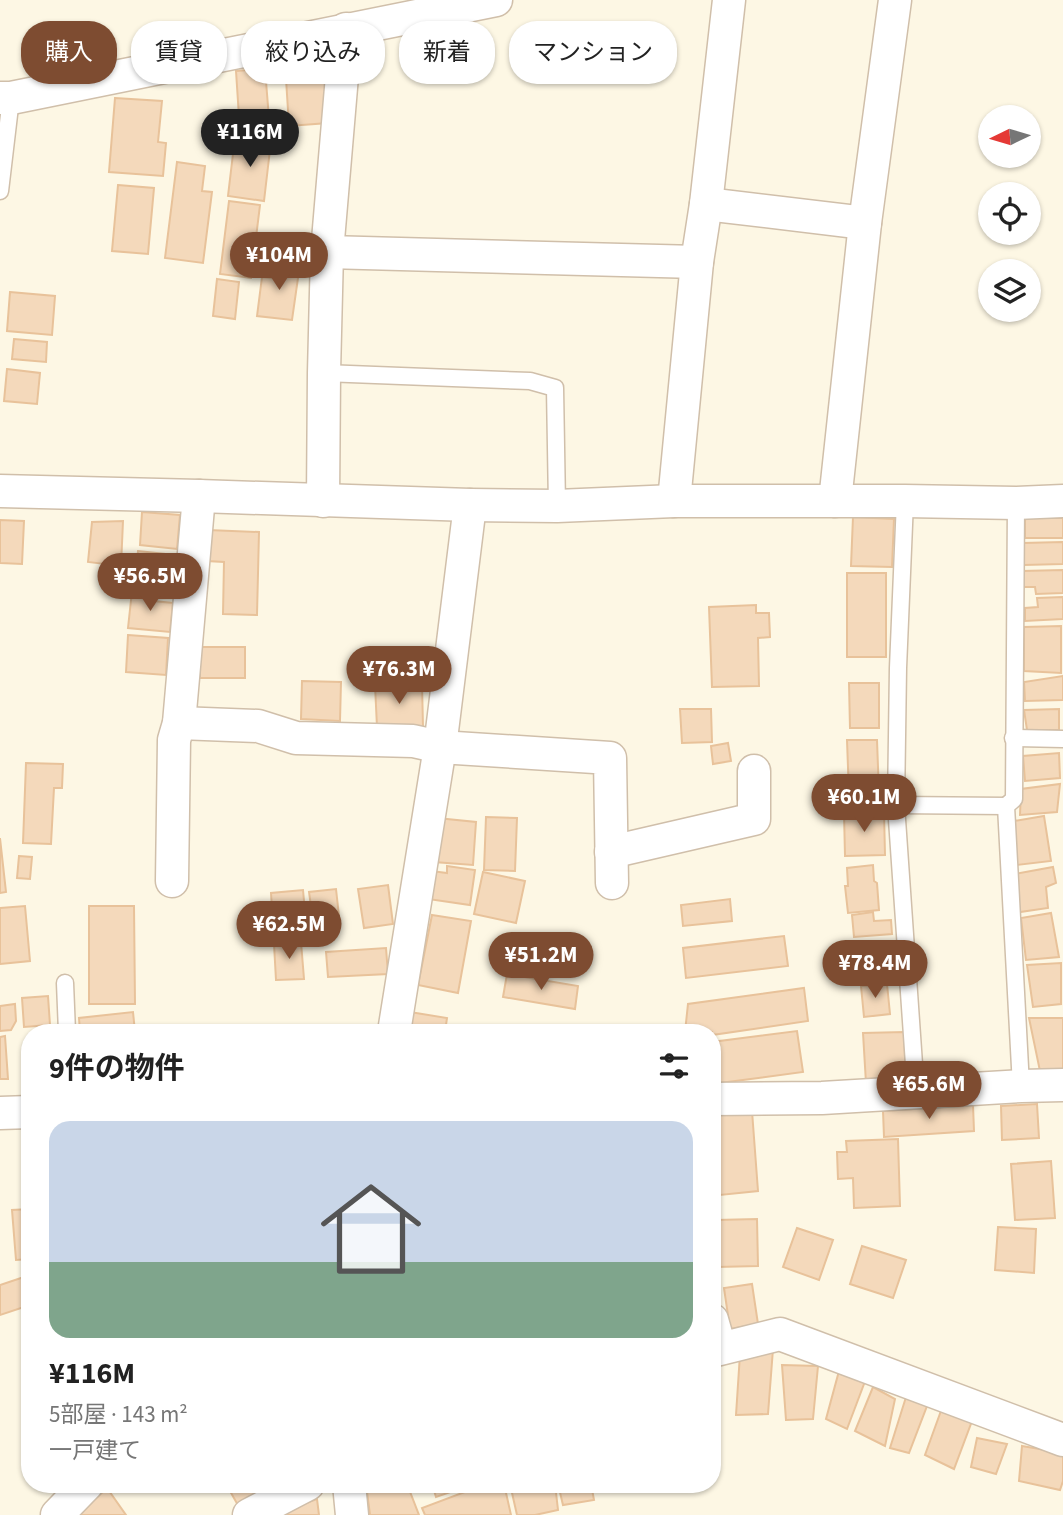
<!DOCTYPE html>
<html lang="ja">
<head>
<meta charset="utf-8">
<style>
  :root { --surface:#fff; --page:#f6f6f6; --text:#222; --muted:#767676; --accent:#7e4c31 }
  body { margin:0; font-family:"Source Sans 3","Noto Sans JP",sans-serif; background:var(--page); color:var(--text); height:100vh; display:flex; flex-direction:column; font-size:26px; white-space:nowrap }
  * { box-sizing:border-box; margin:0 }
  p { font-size:23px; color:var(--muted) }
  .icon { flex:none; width:38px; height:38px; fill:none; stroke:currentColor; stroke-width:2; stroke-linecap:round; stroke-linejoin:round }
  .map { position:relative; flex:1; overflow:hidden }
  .panel { position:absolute; left:21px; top:1024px; width:700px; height:469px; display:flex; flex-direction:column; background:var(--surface); border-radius:28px; box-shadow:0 2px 5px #0004 }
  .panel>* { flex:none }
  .banner { position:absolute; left:21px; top:21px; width:700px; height:63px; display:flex; gap:14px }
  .needle { width:46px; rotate:265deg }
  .tools { position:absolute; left:978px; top:105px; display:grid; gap:14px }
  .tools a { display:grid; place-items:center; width:63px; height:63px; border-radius:50%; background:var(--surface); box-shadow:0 2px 5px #0004; font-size:35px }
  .price { position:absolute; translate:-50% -60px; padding:0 16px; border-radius:24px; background:var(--accent); color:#fff; font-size:23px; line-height:46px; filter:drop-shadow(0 2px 4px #0008) }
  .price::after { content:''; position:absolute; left:50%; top:42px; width:21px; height:16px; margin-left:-10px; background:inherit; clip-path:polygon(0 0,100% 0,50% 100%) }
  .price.current { background:#222; color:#fff }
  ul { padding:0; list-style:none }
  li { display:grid; align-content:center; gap:14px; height:371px; padding:0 28px }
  li span { display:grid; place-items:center; height:217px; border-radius:21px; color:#555 }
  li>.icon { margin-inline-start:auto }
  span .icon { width:126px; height:126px; fill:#fffc; stroke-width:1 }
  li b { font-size:30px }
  h2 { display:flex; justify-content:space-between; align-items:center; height:84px; padding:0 28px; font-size:30px }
  .pill { padding:0 24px; border-radius:28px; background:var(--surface); box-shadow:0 2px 5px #0004; font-size:24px; line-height:63px }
  .pill.current { background:var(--accent); color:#fff }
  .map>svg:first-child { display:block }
</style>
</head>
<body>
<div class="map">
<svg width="1063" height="1515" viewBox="0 0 1063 1515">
  <rect width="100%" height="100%" fill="#fdf7e4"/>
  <!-- building -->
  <g fill="#f4d9bb" stroke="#e8c29a" stroke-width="2">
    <polygon points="324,61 328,123 289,126 285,63"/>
    <polygon points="265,69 270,131 240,132 236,71"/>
    <polygon points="115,98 162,101 158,142 166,143 163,176 109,172"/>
    <polygon points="235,137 271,141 264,201 228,196"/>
    <polygon points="177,162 205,166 202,191 212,192 203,263 165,258"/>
    <polygon points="118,185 154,188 148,254 112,251"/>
    <polygon points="229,201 260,205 251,278 220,274"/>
    <polygon points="274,260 300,264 292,320 257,316 262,277 272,278"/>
    <polygon points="217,279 239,282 235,319 213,316"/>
    <polygon points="10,292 55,296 52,335 7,331"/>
    <polygon points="14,339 47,342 46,362 12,359"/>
    <polygon points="7,369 40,373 37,404 4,401"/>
    <polygon points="142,512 180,515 177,549 140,545"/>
    <polygon points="853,517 894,519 892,567 851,566"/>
    <rect x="1025" y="518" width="38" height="20"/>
    <polygon points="0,520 24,521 22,564 0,563"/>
    <polygon points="123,521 121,566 88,562 92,522"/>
    <polygon points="208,530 259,532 257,615 223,614 224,562 207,561"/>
    <polygon points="1063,542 1063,564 1024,565 1023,543"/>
    <polygon points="138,551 174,555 171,588 135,584"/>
    <polygon points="1063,570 1063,593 1036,594 1035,587 1023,587 1022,571"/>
    <rect x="847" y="573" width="39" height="84"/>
    <polygon points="132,591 154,593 153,601 173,603 170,632 128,628"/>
    <polygon points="1063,597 1063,619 1025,621 1025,608 1038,607 1037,598"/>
    <polygon points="756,605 756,613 769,613 770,637 758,638 759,686 712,687 709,607"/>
    <polygon points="1061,626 1061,673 1024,671 1024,627"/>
    <polygon points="128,635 168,638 166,675 126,672"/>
    <rect x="200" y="647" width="45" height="31"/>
    <polygon points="1063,676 1063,700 1025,701 1024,682"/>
    <polygon points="302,681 341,682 340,721 301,719"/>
    <polygon points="849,683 879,683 879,728 850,728"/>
    <polygon points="422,684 423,727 377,727 375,685"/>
    <polygon points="680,709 711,709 712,742 682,743"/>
    <polygon points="1059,709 1059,730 1027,730 1024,710"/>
    <polygon points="847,740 877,740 879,794 849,795"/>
    <polygon points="728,743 731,761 713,764 711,746"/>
    <polygon points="1059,753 1060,778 1025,781 1023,756"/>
    <polygon points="26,763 63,764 62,788 54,788 51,844 23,843"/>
    <polygon points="1060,784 1057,812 1020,815 1021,789"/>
    <polygon points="884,812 885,855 845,856 844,813"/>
    <polygon points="1044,816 1051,861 1017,865 1014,821"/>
    <polygon points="486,817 517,818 515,871 484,870"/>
    <polygon points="437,818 476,822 473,865 434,862"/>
    <polygon points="0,838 6,892 0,893"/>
    <polygon points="19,856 32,857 30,879 17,878"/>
    <polygon points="873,865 874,881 877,883 879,910 848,913 845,886 848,886 847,868"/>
    <polygon points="447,866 475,870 470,905 428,899 432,871 447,873"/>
    <polygon points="1053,867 1056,883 1046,887 1048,908 1020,912 1015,874"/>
    <polygon points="483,872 525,881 516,923 474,914"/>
    <polygon points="388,885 393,924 364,928 358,889"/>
    <polygon points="336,889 340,925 314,928 309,892"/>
    <polygon points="303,890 306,923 273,926 271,893"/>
    <polygon points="730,899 732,921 683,926 681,905"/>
    <polygon points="25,906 30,961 0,964 0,908"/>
    <polygon points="89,906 134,906 135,1004 89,1004"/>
    <polygon points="873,912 874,921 891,920 892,934 854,937 852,915"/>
    <polygon points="1051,913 1059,957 1026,960 1021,918"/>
    <polygon points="432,915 471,921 458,993 418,985"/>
    <polygon points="784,936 788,966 686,978 683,948"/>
    <polygon points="895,941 896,957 878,960 879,966 857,969 854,946"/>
    <polygon points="301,942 304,979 276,980 274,944"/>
    <polygon points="509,943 582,954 578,975 506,964"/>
    <polygon points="386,948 388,974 328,977 326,952"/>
    <polygon points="1061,963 1061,1004 1033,1007 1027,965"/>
    <polygon points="507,974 578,986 575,1009 503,997"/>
    <polygon points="887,984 890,1014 864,1017 861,986"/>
    <polygon points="804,988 808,1021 712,1035 712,1032 685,1032 688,1004"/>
    <polygon points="48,996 50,1025 24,1027 22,998"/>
    <polygon points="15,1004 16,1021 11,1030 0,1031 0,1006"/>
    <polygon points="133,1012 135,1032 80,1032 79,1018"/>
    <polygon points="410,1012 447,1018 445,1032 407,1032"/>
    <polygon points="1029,1018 1063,1018 1063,1075 1041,1076"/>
    <polygon points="797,1031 803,1072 712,1084 712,1042"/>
    <polygon points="904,1032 906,1081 866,1083 863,1033"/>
    <polygon points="5,1036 8,1079 0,1079 0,1037"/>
    <polygon points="1037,1104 1039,1138 1002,1140 1001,1106"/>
    <polygon points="973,1105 974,1131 884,1137 883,1111"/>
    <polygon points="752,1111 758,1191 720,1195 714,1114"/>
    <polygon points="898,1139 900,1206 854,1208 853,1178 838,1179 837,1152 847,1152 846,1141"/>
    <polygon points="1051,1161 1055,1218 1015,1220 1011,1164"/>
    <polygon points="30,1209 30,1259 16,1260 12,1210"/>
    <polygon points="757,1219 758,1266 717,1267 716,1220"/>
    <polygon points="998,1227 1036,1229 1034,1273 995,1270"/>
    <polygon points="797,1228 833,1240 819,1280 783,1267"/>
    <polygon points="862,1246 906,1260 893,1298 850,1284"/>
    <polygon points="30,1275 30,1305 0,1315 0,1285"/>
    <polygon points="752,1284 758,1324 730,1329 724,1288"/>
    <polygon points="773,1349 768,1414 736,1415 740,1354"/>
    <polygon points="782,1365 818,1366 813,1419 786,1420"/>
    <polygon points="839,1371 867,1376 847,1429 826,1419"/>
    <polygon points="873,1387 895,1399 885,1446 855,1431"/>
    <polygon points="906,1397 927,1406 909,1453 890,1448"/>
    <polygon points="942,1408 972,1421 954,1469 925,1455"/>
    <polygon points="977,1438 1007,1444 996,1474 971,1467"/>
    <polygon points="1022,1446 1063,1453 1063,1481 1060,1490 1019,1481"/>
    <polygon points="226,1484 271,1484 275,1491 239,1507"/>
    <polygon points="366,1484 407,1484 419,1515 370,1515"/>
    <polygon points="432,1484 467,1484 468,1486 436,1497"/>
    <polygon points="486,1484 504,1484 511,1515 425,1515 422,1508"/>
    <polygon points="510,1484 555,1484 558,1510 535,1515 517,1515"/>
    <polygon points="558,1484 591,1484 594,1500 563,1505"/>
    <polygon points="107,1488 126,1515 78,1515"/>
    <polygon points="317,1499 319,1515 273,1515"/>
  </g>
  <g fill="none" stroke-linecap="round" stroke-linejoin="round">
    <defs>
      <g id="service">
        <polyline points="0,191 11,98"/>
        <polyline points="324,373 530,381 555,388 557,506"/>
        <polyline points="905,501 898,668 896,805 916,1093"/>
        <polyline points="1016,503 1014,799 1006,806 1021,1086"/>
        <polyline points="1013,738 1063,739"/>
        <polyline points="896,805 1006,806"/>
        <polyline points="65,983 67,1032"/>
      </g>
      <g id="minor">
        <polyline points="0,98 11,98 496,0"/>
        <polyline points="706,204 865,223"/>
        <polyline points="327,252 697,262"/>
        <polyline points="0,491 199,496 470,505 557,506 674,501 905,501 1016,503 1063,501"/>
        <polyline points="323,501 324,373 327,252 346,29"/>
        <polyline points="674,501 697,262 706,204 729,0"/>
        <polyline points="835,501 865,223 895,0"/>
        <polyline points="179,723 258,726 296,738 413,741 440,747 610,758 612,883"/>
        <polyline points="611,852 754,819 754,771"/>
        <polyline points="172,881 174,740 179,723 199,496"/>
        <polyline points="394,1032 440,747 470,505"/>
        <polyline points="712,1099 822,1098 1021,1086 1063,1085"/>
        <polyline points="0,1113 30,1112"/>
        <polyline points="712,1320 720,1348"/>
        <polyline points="712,1351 780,1334 1063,1440"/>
        <polyline points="349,1484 352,1515"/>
        <polyline points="57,1515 87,1484"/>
        <polyline points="249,1515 308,1484"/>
      </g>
    </defs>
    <!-- service casing -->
    <use href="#service" stroke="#d0bfaa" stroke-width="19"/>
    <!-- minor casing -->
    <use href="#minor" stroke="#d0bfaa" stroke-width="35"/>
    <!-- service -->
    <use href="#service" stroke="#fff" stroke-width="16"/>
    <!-- minor -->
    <use href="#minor" stroke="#fff" stroke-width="32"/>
  </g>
</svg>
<div class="tools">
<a><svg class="needle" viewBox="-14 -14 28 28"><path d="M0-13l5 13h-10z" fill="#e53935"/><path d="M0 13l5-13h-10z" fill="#767676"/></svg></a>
<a><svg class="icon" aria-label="locate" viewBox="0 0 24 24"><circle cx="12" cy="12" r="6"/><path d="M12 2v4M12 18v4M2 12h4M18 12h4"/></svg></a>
<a><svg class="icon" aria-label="layers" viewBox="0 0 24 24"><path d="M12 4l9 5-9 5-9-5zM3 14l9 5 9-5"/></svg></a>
</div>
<b class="price current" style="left:250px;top:169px">¥116M</b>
<b class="price" style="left:279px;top:292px">¥104M</b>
<b class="price" style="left:150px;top:613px">¥56.5M</b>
<b class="price" style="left:399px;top:706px">¥76.3M</b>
<b class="price" style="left:864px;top:834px">¥60.1M</b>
<b class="price" style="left:289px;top:961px">¥62.5M</b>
<b class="price" style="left:541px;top:992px">¥51.2M</b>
<b class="price" style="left:875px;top:1000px">¥78.4M</b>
<b class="price" style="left:929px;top:1121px">¥65.6M</b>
<div class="banner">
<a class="pill current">購入</a>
<a class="pill">賃貸</a>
<a class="pill">絞り込み</a>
<a class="pill">新着</a>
<a class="pill">マンション</a>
</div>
<section class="panel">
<h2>9件の物件<svg class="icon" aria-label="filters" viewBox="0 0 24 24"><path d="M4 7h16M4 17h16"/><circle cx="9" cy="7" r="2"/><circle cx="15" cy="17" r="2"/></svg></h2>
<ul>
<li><span style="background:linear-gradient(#c9d6e8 65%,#7fa58c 0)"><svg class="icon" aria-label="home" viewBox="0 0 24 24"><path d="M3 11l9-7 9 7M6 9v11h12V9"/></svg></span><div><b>¥116M</b><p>5部屋 · 143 m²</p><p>一戸建て</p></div></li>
</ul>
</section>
</div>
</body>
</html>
